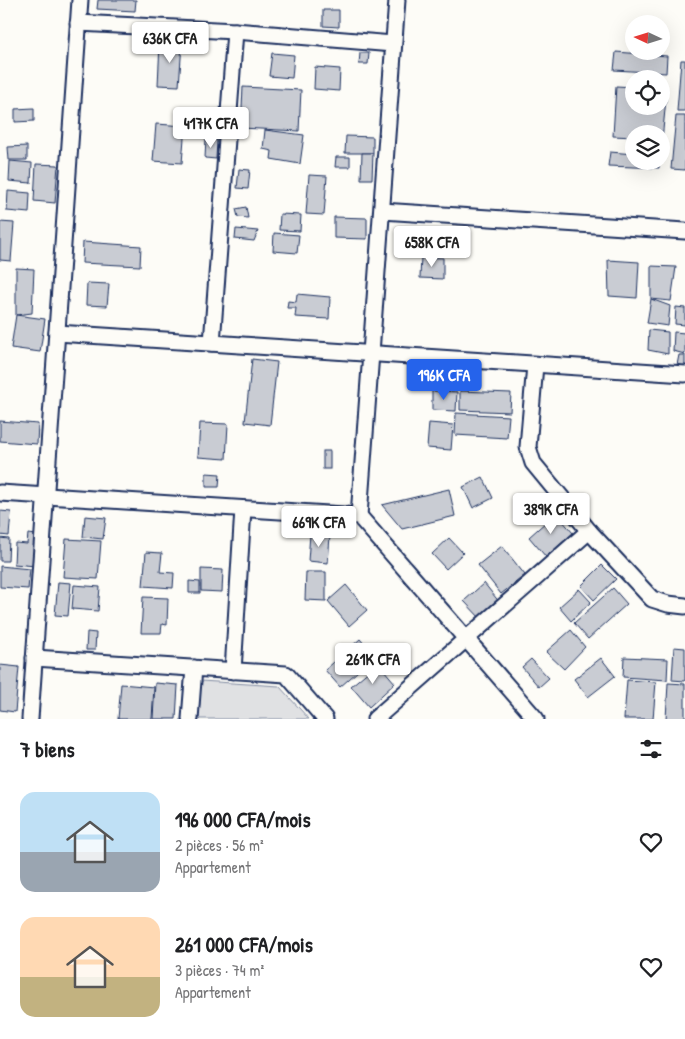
<!DOCTYPE html>
<html lang="fr">
<head>
<meta charset="utf-8">
<style>
  :root { --surface:#fff; --page:#f6f6f6; --text:#202124; --muted:#757577; --accent:#2563eb }
  body { margin:0; font-family:"Patrick Hand",sans-serif; background:var(--page); color:var(--text); height:100vh; display:flex; flex-direction:column; font-size:19px; white-space:nowrap }
  * { box-sizing:border-box; margin:0 }
  p { font-size:16px; color:var(--muted) }
  .icon { flex:none; width:28px; height:28px; fill:none; stroke:currentColor; stroke-width:2; stroke-linecap:round; stroke-linejoin:round }
  .map { position:relative; height:719px; overflow:hidden }
  .sheet { display:flex; flex-direction:column; background:var(--surface); flex:1 }
  .sheet>* { flex:none }
  .needle { width:32px; rotate:274deg }
  .controls { position:absolute; left:625px; top:15px; display:grid; gap:10px }
  .controls a { display:grid; place-items:center; width:45px; height:45px; border-radius:50%; background:var(--surface); box-shadow:0 5px 20px #0002; font-size:25px }
  .price { position:absolute; translate:-50% -42px; padding:0 11px; border-radius:5px; background:#fff; color:#222; font-size:16px; line-height:32px; filter:drop-shadow(0 1px 2px #0008) }
  .price::after { content:''; position:absolute; left:50%; top:30px; width:15px; height:11px; margin-left:-8px; background:inherit; clip-path:polygon(0 0,100% 0,50% 100%) }
  .price.selected { background:var(--accent); color:#fff }
  ul { padding:0; list-style:none }
  li { display:flex; align-items:center; gap:15px; height:125px; padding:0 20px }
  li span { display:grid; place-items:center; flex:none; width:140px; height:100px; border-radius:15px; color:#555 }
  li>.icon { margin-inline-start:auto }
  span .icon { width:60px; height:60px; fill:#fffc; stroke-width:1 }
  li b { font-size:21px }
  h2 { display:flex; justify-content:space-between; align-items:center; height:60px; padding:0 20px; font-size:21px }
  .map>svg:first-child { display:block }
</style>
</head>
<body>
<div class="map">
<svg width="685" height="719" viewBox="0 0 685 719">
  <rect width="100%" height="100%" fill="#fdfcf7"/>
  <filter id="ink" filterUnits="userSpaceOnUse"><feTurbulence type="fractalNoise" baseFrequency=".02" numOctaves="2"/><feDisplacementMap in="SourceGraphic" scale="10" xChannelSelector="R" yChannelSelector="G"/><feConvolveMatrix kernelMatrix="1 2 1 2 8 2 1 2 1" color-interpolation-filters="sRGB"/></filter>
  <g filter="url(#ink)">
    <!-- green -->
    <polygon fill="#e0e1e3" stroke="#7e88a0" points="201,681 279,686 309,719 199,719"/>
    <!-- building -->
    <g fill="#c9ccd3" stroke="#1b2f5e">
      <polygon points="98,0 136,0 135,11 97,9"/>
      <polygon points="323,10 339,10 339,27 323,26"/>
      <polygon points="160,43 182,44 179,86 158,85"/>
      <polygon points="616,52 667,56 666,73 614,70"/>
      <polygon points="272,53 294,55 292,78 269,76"/>
      <polygon points="360,53 369,53 368,64 359,64"/>
      <polygon points="681,60 685,60 685,111 677,111"/>
      <polygon points="315,67 340,69 339,91 314,89"/>
      <polygon points="616,86 634,87 634,106 661,106 661,89 667,89 662,140 661,134 634,134 634,137 613,136"/>
      <polygon points="243,87 301,90 299,131 241,128"/>
      <polygon points="34,108 34,121 15,122 15,109"/>
      <polygon points="676,116 685,116 685,170 671,169"/>
      <polygon points="156,124 185,126 182,163 153,161"/>
      <polygon points="265,130 304,135 300,164 271,159 272,151 263,149"/>
      <polygon points="346,136 373,137 373,153 345,153"/>
      <polygon points="206,139 217,140 216,159 205,158"/>
      <polygon points="27,146 27,160 9,160 8,147"/>
      <polygon points="610,152 634,154 634,161 659,161 659,168 608,166"/>
      <polygon points="362,153 373,153 372,179 361,179"/>
      <polygon points="336,157 350,157 350,167 335,167"/>
      <polygon points="10,161 32,163 31,183 9,181"/>
      <polygon points="36,164 58,165 55,203 34,201"/>
      <polygon points="239,169 250,170 248,189 237,188"/>
      <polygon points="309,175 327,176 324,215 306,214"/>
      <polygon points="8,191 30,193 29,213 7,211"/>
      <polygon points="246,207 248,218 238,217 236,209"/>
      <polygon points="280,214 301,215 300,231 279,230"/>
      <polygon points="334,217 367,218 367,239 334,238"/>
      <polygon points="0,222 14,223 11,261 0,260"/>
      <polygon points="236,229 258,231 254,241 235,239"/>
      <polygon points="274,233 299,235 297,253 273,251"/>
      <polygon points="83,242 141,246 140,266 82,263"/>
      <polygon points="421,257 443,258 443,279 420,278"/>
      <polygon points="608,260 639,262 637,298 609,296"/>
      <polygon points="651,266 676,267 671,301 651,299"/>
      <polygon points="16,268 34,269 32,313 16,315"/>
      <polygon points="87,283 109,284 107,306 86,305"/>
      <polygon points="297,294 330,297 329,319 295,317 296,308 287,308 288,301 296,302"/>
      <polygon points="651,299 670,306 668,326 647,323"/>
      <polygon points="676,307 685,308 685,325 675,324"/>
      <polygon points="16,315 45,319 40,352 11,348"/>
      <polygon points="649,330 668,332 668,354 648,350"/>
      <polygon points="674,332 685,333 685,354 673,351"/>
      <polygon points="679,355 685,355 685,366 677,365"/>
      <polygon points="252,359 277,362 270,425 245,422"/>
      <polygon points="432,391 457,392 456,411 432,410"/>
      <polygon points="460,391 511,393 510,412 460,410"/>
      <polygon points="456,413 509,416 507,438 455,435"/>
      <polygon points="0,421 38,424 37,444 0,441"/>
      <polygon points="200,423 228,424 226,459 198,457"/>
      <polygon points="429,423 453,425 451,450 427,448"/>
      <rect x="323" y="451" width="7" height="18"/>
      <polygon points="206,473 220,474 219,487 206,487"/>
      <polygon points="483,477 493,498 473,508 463,487"/>
      <polygon points="449,489 455,516 402,529 382,505"/>
      <polygon points="0,511 11,512 9,536 0,535"/>
      <polygon points="556,513 573,533 546,557 529,537"/>
      <polygon points="85,516 106,518 103,539 83,537"/>
      <polygon points="28,534 37,535 35,566 14,564 15,543 27,544"/>
      <polygon points="310,534 330,536 328,563 308,561"/>
      <polygon points="0,538 9,539 8,561 0,561"/>
      <polygon points="449,538 463,553 446,569 432,554"/>
      <polygon points="66,539 101,541 98,579 63,577"/>
      <polygon points="502,546 525,575 501,594 478,565"/>
      <polygon points="146,552 162,553 160,572 174,573 173,588 143,586"/>
      <polygon points="602,565 616,579 594,600 581,586"/>
      <polygon points="0,566 30,569 28,589 0,587"/>
      <polygon points="201,569 223,570 222,592 201,591"/>
      <polygon points="306,572 326,572 326,601 305,600"/>
      <polygon points="189,581 200,582 200,593 189,593"/>
      <polygon points="58,582 71,583 68,616 55,615"/>
      <polygon points="484,583 500,603 482,620 464,601"/>
      <polygon points="74,585 100,587 98,611 72,609"/>
      <polygon points="346,585 367,610 349,626 328,601"/>
      <polygon points="613,588 627,604 588,639 574,623"/>
      <polygon points="579,589 591,602 571,621 559,607"/>
      <polygon points="143,597 168,598 167,625 162,624 161,633 141,633"/>
      <polygon points="571,630 585,647 564,669 546,652"/>
      <polygon points="87,632 96,633 95,650 86,650"/>
      <polygon points="360,639 375,656 340,687 325,670"/>
      <polygon points="674,647 685,648 685,681 672,680"/>
      <polygon points="624,657 668,659 667,680 623,677"/>
      <polygon points="601,658 615,676 588,697 574,679"/>
      <polygon points="531,659 549,678 539,687 522,667"/>
      <polygon points="378,663 395,683 369,707 351,686"/>
      <polygon points="0,665 19,667 15,712 0,710"/>
      <polygon points="627,680 656,682 653,719 624,719"/>
      <polygon points="155,683 178,685 176,719 153,719"/>
      <polygon points="668,683 685,684 685,719 666,719"/>
      <polygon points="121,684 154,687 152,719 118,719"/>
    </g>
    <g fill="none" stroke-linecap="round" stroke-linejoin="round">
      <defs>
        <g id="street">
          <polyline points="78,23 235,31 393,44"/>
          <polyline points="382,211 685,231"/>
          <polyline points="57,333 685,374"/>
          <polyline points="212,343 235,31"/>
          <polyline points="535,365 528,447 533,463 589,531 652,599 668,604 685,606"/>
          <polyline points="0,493 359,516 536,719"/>
          <polyline points="359,516 397,0"/>
          <polyline points="34,658 286,674 325,719"/>
          <polyline points="233,671 243,509"/>
          <polyline points="30,719 80,0"/>
          <polyline points="190,719 194,668"/>
          <polyline points="375,719 589,531"/>
        </g>
      </defs>
      <!-- street casing -->
      <use href="#street" stroke="#1b2f5e" stroke-width="19"/>
      <!-- street -->
      <use href="#street" stroke="#fdfcf7" stroke-width="15"/>
    </g>
  </g>
</svg>
<div class="controls">
<a><svg class="needle" viewBox="-14 -14 28 28"><path d="M0-13l5 13h-10z" fill="#e53935"/><path d="M0 13l5-13h-10z" fill="#757577"/></svg></a>
<a><svg class="icon" aria-label="locate" viewBox="0 0 24 24"><circle cx="12" cy="12" r="6"/><path d="M12 2v4M12 18v4M2 12h4M18 12h4"/></svg></a>
<a><svg class="icon" aria-label="layers" viewBox="0 0 24 24"><path d="M12 4l9 5-9 5-9-5zM3 14l9 5 9-5"/></svg></a>
</div>
<b class="price" style="left:170px;top:64px">636K CFA</b>
<b class="price" style="left:211px;top:149px">417K CFA</b>
<b class="price" style="left:432px;top:268px">658K CFA</b>
<b class="price selected" style="left:444px;top:401px">196K CFA</b>
<b class="price" style="left:551px;top:535px">389K CFA</b>
<b class="price" style="left:319px;top:548px">669K CFA</b>
<b class="price" style="left:373px;top:685px">261K CFA</b>
</div>
<section class="sheet">
<h2>7 biens<svg class="icon" aria-label="filters" viewBox="0 0 24 24"><path d="M4 7h16M4 17h16"/><circle cx="9" cy="7" r="2"/><circle cx="15" cy="17" r="2"/></svg></h2>
<ul>
<li><span style="background:linear-gradient(#bfe0f5 60%,#9aa5b1 0)"><svg class="icon" aria-label="home" viewBox="0 0 24 24"><path d="M3 11l9-7 9 7M6 9v11h12V9"/></svg></span><div><b>196 000 CFA/mois</b><p>2 pièces · 56 m²</p><p>Appartement</p></div><svg class="icon" aria-label="heart" viewBox="0 0 24 24"><path d="M12 20l-8-8c-3-5 5-10 8-4 3-6 11-1 8 4z"/></svg></li>
<li><span style="background:linear-gradient(#ffd9b3 60%,#c2b280 0)"><svg class="icon" aria-label="home" viewBox="0 0 24 24"><path d="M3 11l9-7 9 7M6 9v11h12V9"/></svg></span><div><b>261 000 CFA/mois</b><p>3 pièces · 74 m²</p><p>Appartement</p></div><svg class="icon" aria-label="heart" viewBox="0 0 24 24"><path d="M12 20l-8-8c-3-5 5-10 8-4 3-6 11-1 8 4z"/></svg></li>
</ul>
</section>
</body>
</html>
